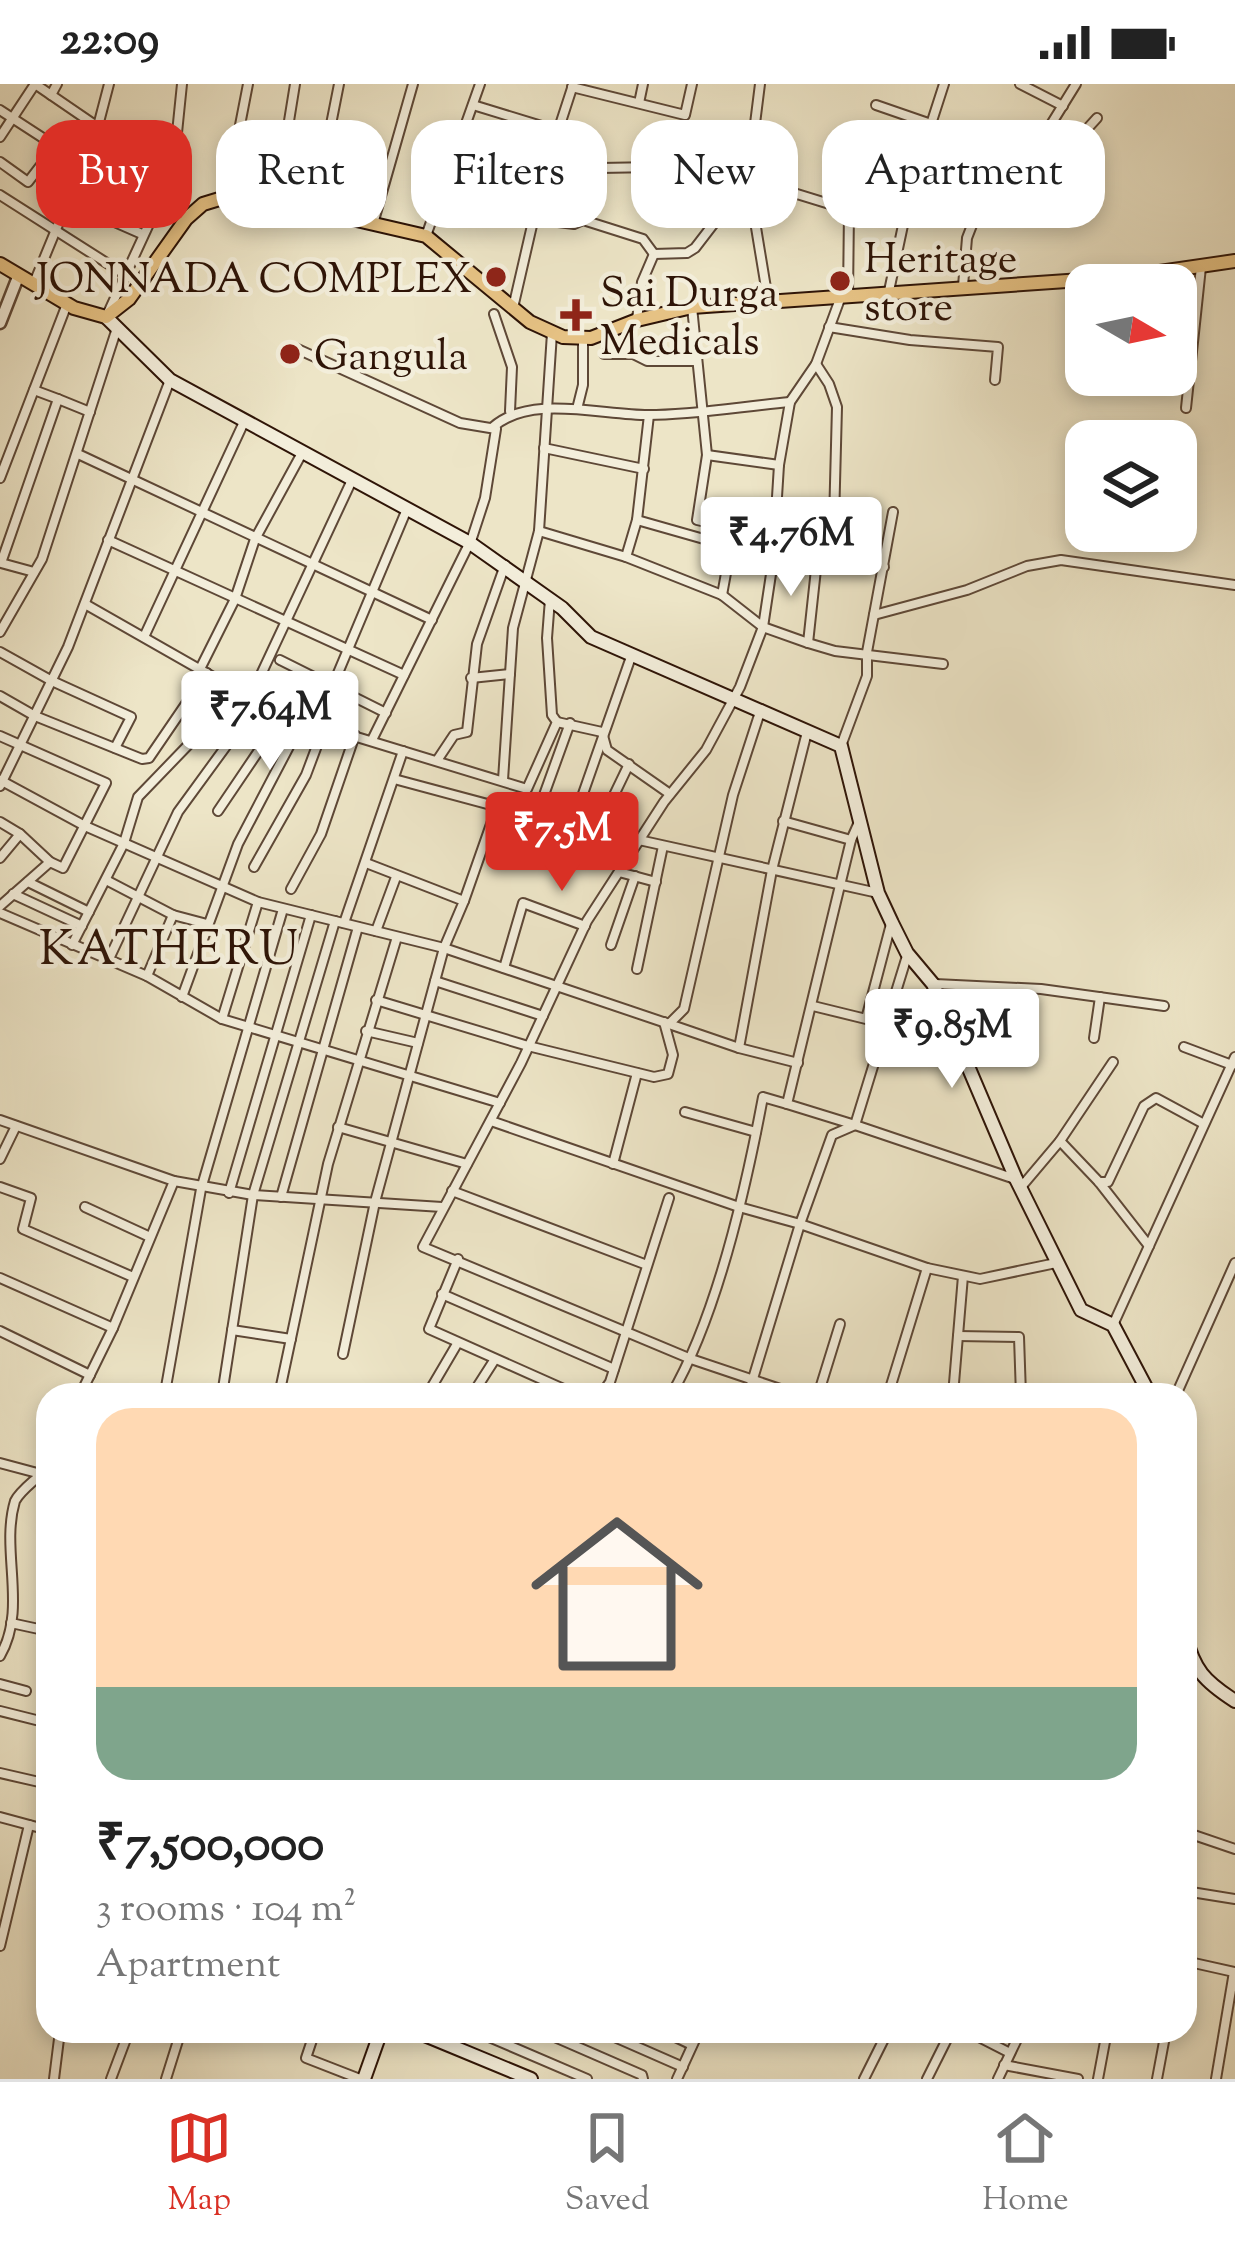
<!DOCTYPE html>
<html lang="en">
<head>
<meta charset="utf-8">
<style>
  :root { --surface:#fff; --page:#f2f2f2; --text:#222; --muted:#767676; --line:#e0e0e0; --accent:#d93025 }
  body { margin:0; font-family:"Sorts Mill Goudy",serif; background:var(--page); color:var(--text); height:100vh; display:flex; flex-direction:column; font-size:45px; white-space:nowrap }
  * { box-sizing:border-box; margin:0 }
  p { font-size:39px; color:var(--muted) }
  .icon { flex:none; width:66px; height:66px; fill:none; stroke:currentColor; stroke-width:2; stroke-linecap:round; stroke-linejoin:round }
  .map { position:relative; flex:1; overflow:hidden }
  .panel { position:absolute; left:36px; top:1299px; width:1161px; height:660px; display:flex; flex-direction:column; background:var(--surface); border-radius:36px; box-shadow:0 6px 18px #0003 }
  .panel>* { flex:none }
  .hud { position:absolute; left:36px; top:36px; width:1164px; height:108px; display:flex; gap:24px }
  .needle { width:78px; rotate:99deg }
  .controls { position:absolute; left:1065px; top:180px; display:grid; gap:24px }
  .controls a { display:grid; place-items:center; width:132px; height:132px; border-radius:24px; background:var(--surface); box-shadow:0 6px 18px #0003; font-size:60px }
  .price { position:absolute; translate:-50% -102px; padding:0 27px; border-radius:12px; background:#fff; color:#222; font-size:39px; line-height:78px; filter:drop-shadow(0 3px 6px #0008) }
  .price::after { content:''; position:absolute; left:50%; top:72px; width:36px; height:27px; margin-left:-18px; background:inherit; clip-path:polygon(0 0,100% 0,50% 100%) }
  .price.current { background:var(--accent); color:#fff }
  ul { padding:0; list-style:none }
  li { display:grid; align-content:center; gap:24px; height:636px; padding:0 60px }
  li+li { border-top:3px solid var(--line) }
  li span { display:grid; place-items:center; height:372px; border-radius:36px; color:#555 }
  li>.icon { margin-inline-start:auto }
  span .icon { width:216px; height:216px; fill:#fffc; stroke-width:1 }
  li b { font-size:51px }
  .tag { padding:0 42px; border-radius:36px; background:var(--surface); box-shadow:0 6px 18px #0003; font-size:42px; line-height:108px }
  .tag.current { background:var(--accent); color:#fff }
  .status { display:flex; justify-content:space-between; align-items:center; height:84px; padding:0 60px; background:var(--surface); direction:ltr }
  .status svg { height:33px; fill:currentColor }
  .tab-bar { display:flex; justify-content:space-around; align-items:center; height:168px; border-top:3px solid var(--line); background:var(--surface); font-size:33px; color:var(--muted) }
  .tab-bar a { display:grid; justify-items:center; gap:6px }
  .tab-bar .current { color:var(--accent) }
  .map>svg:first-child { display:block }
</style>
</head>
<body>
<div class="status"><b>22:09</b><svg viewBox="0 0 49 12"><path d="M0 12V9h3v3zM5 12V6h3v6zM10 12V3h3v9zM15 12V0h3v12zM26 1h20v11H26zM47 4h2v5h-2z"/></svg></div>
<div class="map">
<svg width="1235" height="1995" viewBox="0 0 1235 1995">
  <rect width="100%" height="100%" fill="#ede5c7"/>
  <filter id="stains"><feTurbulence type="fractalNoise" baseFrequency=".00167" numOctaves="4"/><feColorMatrix values="0 0 0 0 .2 0 0 0 0 .09 0 0 0 0 .02 0 0 0 .5 -.17"/></filter>
  <radialGradient id="worn" r=".72"><stop offset=".6" stop-color="#630" stop-opacity="0"/><stop offset="1" stop-color="#630" stop-opacity=".3"/></radialGradient>
  <g fill="none" stroke-linecap="round" stroke-linejoin="round">
    <defs>
      <g id="minor">
        <polyline points="35,0 92,39 101,55"/>
        <polyline points="760,0 748,95 768,216"/>
        <polyline points="1020,0 1063,22"/>
        <polyline points="572,3 685,31 692,0"/>
        <polyline points="51,11 57,0"/>
        <polyline points="639,19 643,0"/>
        <polyline points="473,21 558,47 573,1"/>
        <polyline points="876,21 931,40"/>
        <polyline points="0,26 83,80"/>
        <polyline points="98,42 109,0"/>
        <polyline points="1044,52 1077,56 1097,34"/>
        <polyline points="0,53 35,0"/>
        <polyline points="0,78 28,98 55,63"/>
        <polyline points="173,88 182,0"/>
        <polyline points="748,95 849,126 848,213"/>
        <polyline points="0,111 124,190"/>
        <polyline points="226,113 248,0"/>
        <polyline points="276,117 295,0"/>
        <polyline points="69,118 142,150"/>
        <polyline points="314,126 339,0"/>
        <polyline points="109,135 137,72"/>
        <polyline points="534,135 574,140 583,136 643,155 654,170 687,169 695,164 748,95 655,83 545,85 558,47"/>
        <polyline points="373,140 413,0"/>
        <polyline points="426,152 480,0"/>
        <polyline points="34,199 83,80 101,56 173,88 108,229"/>
        <polyline points="963,202 967,154 974,136 1037,63 1076,0"/>
        <polyline points="889,207 912,99 944,0"/>
        <polyline points="692,223 707,371 697,436 728,443 725,461 731,462 722,511"/>
        <polyline points="513,224 545,85"/>
        <polyline points="494,230 512,283 510,327"/>
        <polyline points="637,235 642,198 654,170"/>
        <polyline points="829,243 910,256 998,263 995,296"/>
        <polyline points="293,263 460,339 496,345 485,414 472,454 372,656"/>
        <polyline points="604,270 633,270 647,277 696,277"/>
        <polyline points="34,306 58,315"/>
        <polyline points="1186,324 1201,183"/>
        <polyline points="577,325 583,301 583,255"/>
        <path d="M493 343C530 310 601 331 648 331 695 331 744 322 790 318"/>
        <polyline points="544,364 644,385"/>
        <polyline points="78,370 432,536"/>
        <polyline points="707,371 779,381"/>
        <polyline points="0,394 67,220"/>
        <polyline points="774,426 832,434"/>
        <polyline points="637,436 725,461"/>
        <polyline points="539,447 626,473 722,511 763,543 808,559 835,567 943,580"/>
        <polyline points="108,456 404,591"/>
        <polyline points="626,473 637,436 649,331"/>
        <polyline points="833,476 884,483"/>
        <polyline points="773,477 833,476 837,323 829,300 816,280"/>
        <polyline points="34,488 1,479 58,315 90,328"/>
        <polyline points="85,520 250,614 324,643 527,705 557,638 552,631 547,554 550,515"/>
        <polyline points="874,531 967,506 1027,482 1061,476 1235,501"/>
        <polyline points="0,548 42,475 117,244"/>
        <polyline points="144,553 244,338"/>
        <polyline points="808,559 817,476"/>
        <polyline points="0,568 52,597 131,633 115,664"/>
        <polyline points="280,576 386,629"/>
        <polyline points="200,585 235,515 255,455 302,369"/>
        <polyline points="471,594 510,590"/>
        <polyline points="0,612 35,632 142,675 149,674 207,589"/>
        <polyline points="557,638 602,648 607,666 670,710"/>
        <polyline points="317,639 407,425"/>
        <polyline points="0,652 106,699 63,784 50,778 0,822"/>
        <polyline points="841,662 867,592 867,568 893,428"/>
        <polyline points="438,675 454,651 467,648 477,560 505,481"/>
        <polyline points="394,695 536,733 570,639"/>
        <polyline points="0,696 85,742 258,818 444,864 669,940 684,925 733,711 761,625"/>
        <polyline points="503,696 513,544 539,447 552,249"/>
        <polyline points="0,702 68,563 170,296"/>
        <polyline points="218,727 266,656 282,626"/>
        <polyline points="783,737 851,756"/>
        <polyline points="0,738 20,750 50,778"/>
        <polyline points="639,756 878,809"/>
        <polyline points="591,759 629,680"/>
        <polyline points="0,774 20,750"/>
        <polyline points="254,783 306,691 324,643"/>
        <polyline points="622,783 571,744 632,570"/>
        <polyline points="619,788 656,798"/>
        <polyline points="106,796 173,831 207,840"/>
        <polyline points="28,798 89,828"/>
        <polyline points="291,805 321,750 355,651"/>
        <polyline points="13,810 82,842"/>
        <polyline points="464,817 497,723"/>
        <polyline points="0,829 147,892 222,935 500,1019"/>
        <polyline points="344,839 403,667"/>
        <polyline points="376,847 396,793"/>
        <polyline points="72,861 124,759 138,713 193,656 250,614 352,396"/>
        <polyline points="611,861 635,792"/>
        <polyline points="907,872 855,1041 1015,1095"/>
        <polyline points="108,877 178,728 259,617"/>
        <polyline points="504,884 523,819 585,842"/>
        <polyline points="637,885 663,762"/>
        <polyline points="147,892 173,831"/>
        <polyline points="435,897 543,932"/>
        <polyline points="935,900 1041,905 1164,922"/>
        <polyline points="182,913 238,760 304,634"/>
        <polyline points="376,916 528,962 654,993 668,990 673,971 664,938"/>
        <polyline points="813,922 866,935 891,840"/>
        <polyline points="222,935 258,818"/>
        <polyline points="669,940 739,964"/>
        <polyline points="366,947 418,959"/>
        <polyline points="1094,954 1100,913"/>
        <polyline points="1184,963 1232,981"/>
        <polyline points="798,979 739,964 772,786 807,648"/>
        <polyline points="685,1028 756,1048"/>
        <polyline points="0,1036 174,1097 113,1244 80,1311"/>
        <polyline points="491,1037 739,1123 800,1140 832,1051 855,1041 787,1020 851,756 859,738"/>
        <polyline points="338,1043 467,1080"/>
        <polyline points="1060,1057 1113,978"/>
        <polyline points="0,1075 16,1042"/>
        <polyline points="613,1080 637,989"/>
        <polyline points="174,1097 253,1111 442,1123"/>
        <polyline points="1099,1098 1108,1098 1144,1022 1156,1014 1204,1040"/>
        <polyline points="1022,1102 1060,1057 1099,1098 1149,1162"/>
        <polyline points="0,1103 31,1114 23,1145 133,1193"/>
        <polyline points="452,1107 647,1181"/>
        <polyline points="229,1109 311,831"/>
        <polyline points="281,1113 358,843"/>
        <polyline points="85,1123 150,1153"/>
        <polyline points="458,1175 429,1245 577,1311"/>
        <polyline points="0,1194 113,1244"/>
        <polyline points="442,1210 614,1285"/>
        <polyline points="1113,1241 1235,973"/>
        <polyline points="232,1246 291,1255"/>
        <polyline points="0,1247 90,1291"/>
        <polyline points="958,1252 1019,1253 1021,1311"/>
        <polyline points="343,1270 375,1118 444,864 464,817 366,779"/>
        <polyline points="166,1303 201,1105 283,825"/>
        <polyline points="222,1311 253,1111 335,837"/>
        <polyline points="279,1311 328,1080 397,853"/>
        <polyline points="427,1311 457,1260"/>
        <polyline points="472,1311 495,1275"/>
        <polyline points="601,1311 610,1298 669,1114"/>
        <path d="M671 1311C717 1232 746 1104 763 1013L787 1020"/>
        <polyline points="748,1311 800,1140 927,1184 980,1195 1056,1179"/>
        <polyline points="798,1311 691,1275 423,1163 521,979 587,837 664,718 706,666 740,603 763,543 773,477 779,381 790,318 816,280 840,215"/>
        <polyline points="818,1311 840,1240"/>
        <polyline points="888,1311 927,1184"/>
        <polyline points="953,1311 963,1192"/>
        <polyline points="1176,1311 1235,1179"/>
        <polyline points="0,1379 41,1390 48,1372"/>
        <polyline points="11,1539 48,1547"/>
        <path d="M0 1572C28 1524 0 1467 15 1417 20 1407 33 1398 41 1390L48 1394"/>
        <polyline points="0,1600 26,1607"/>
        <polyline points="0,1627 48,1639"/>
        <polyline points="0,1689 48,1700"/>
        <polyline points="0,1733 48,1746"/>
        <polyline points="1185,1748 1235,1765"/>
        <polyline points="1185,1807 1235,1815"/>
        <polyline points="0,1862 29,1741"/>
        <polyline points="1185,1877 1234,1888"/>
        <polyline points="315,1947 306,1974 360,1995"/>
        <polyline points="475,1947 587,1995"/>
        <polyline points="541,1947 642,1991 643,1995"/>
        <polyline points="601,1947 683,1983"/>
        <polyline points="663,1947 692,1961"/>
        <polyline points="967,1947 1010,1969"/>
        <polyline points="1004,1981 1078,1995"/>
        <polyline points="54,1995 60,1947"/>
        <polyline points="111,1995 129,1947"/>
        <polyline points="166,1995 181,1947"/>
        <polyline points="677,1995 699,1947"/>
        <polyline points="864,1995 888,1947"/>
        <polyline points="927,1995 951,1947"/>
        <polyline points="998,1995 1021,1947"/>
        <polyline points="1098,1995 1107,1947"/>
        <polyline points="1157,1995 1166,1947"/>
        <polyline points="1216,1995 1234,1888"/>
      </g>
      <polyline id="tertiary" points="0,239 18,193"/>
      <g id="secondary">
        <polyline points="106,233 170,296 470,459 562,524 591,553 841,662 878,809 892,839 907,869 933,900 1016,1095 1081,1226 1113,1241 1150,1311"/>
        <path d="M1185 1551C1194 1586 1204 1597 1235 1617"/>
        <polyline points="415,1947 531,1995"/>
        <polyline points="364,1995 381,1947"/>
      </g>
      <polyline id="primary" points="0,180 74,224 106,233 129,215 186,135 203,120 226,113 253,112 426,152 530,238 563,253 591,254 637,236 692,223 1125,193 1235,177"/>
    </defs>
    <!-- minor casing -->
    <use href="#minor" stroke="#5e4837" stroke-width="12"/>
    <!-- tertiary casing -->
    <use href="#tertiary" stroke="#5e4837" stroke-width="15"/>
    <!-- secondary casing -->
    <use href="#secondary" stroke="#2e1407" stroke-width="16"/>
    <!-- primary casing -->
    <use href="#primary" stroke="#2e1407" stroke-width="16"/>
    <!-- minor -->
    <use href="#minor" stroke="#f3eedb" stroke-width="8"/>
    <!-- tertiary -->
    <use href="#tertiary" stroke="#f3eedb" stroke-width="10"/>
    <!-- secondary -->
    <use href="#secondary" stroke="#f3eedb" stroke-width="12"/>
    <!-- primary -->
    <use href="#primary" stroke="#e6c284" stroke-width="12"/>
  </g>
  <!-- markers -->
  <g fill="#8f2418" stroke="#f3eedb" stroke-width="4.5">
    <circle cx="496" cy="193" r="12"/>
    <circle cx="840" cy="197" r="12"/>
    <path d="M570 213h12v12h12v12h-12v12h-12v-12h-12v-12h12z"/>
    <circle cx="290" cy="270" r="12"/>
  </g>
  <g text-anchor="middle" stroke-width="9" stroke-linejoin="round" paint-order="stroke">
    <!-- poi labels -->
    <g font-size="42" fill="#2e1407" stroke="#f3eedb" text-anchor="start">
      <text x="864" y="188">Heritage<tspan x="864" dy="48">store</tspan></text>
      <text x="472" y="208" text-anchor="end">JONNADA COMPLEX</text>
      <text x="600" y="222">Sai Durga<tspan x="600" dy="48">Medicals</tspan></text>
      <text x="314" y="285">Gangula</text>
    </g>
    <!-- quarter labels -->
    <g font-size="48" letter-spacing="3" fill="#2e1407" stroke="#f3eedb">
      <text x="170" y="880">KATHERU</text>
    </g>
  </g>
  <rect width="100%" height="100%" filter="url(#stains)"/>
  <rect width="100%" height="100%" fill="url(#worn)"/>
</svg>
<div class="controls">
<a><svg class="needle" viewBox="-14 -14 28 28"><path d="M0-13l5 13h-10z" fill="#e53935"/><path d="M0 13l5-13h-10z" fill="#767676"/></svg></a>
<a><svg class="icon" aria-label="layers" viewBox="0 0 24 24"><path d="M12 4l9 5-9 5-9-5zM3 14l9 5 9-5"/></svg></a>
</div>
<b class="price" style="left:791px;top:515px">₹4.76M</b>
<b class="price" style="left:270px;top:689px">₹7.64M</b>
<b class="price current" style="left:562px;top:810px">₹7.5M</b>
<b class="price" style="left:952px;top:1007px">₹9.85M</b>
<div class="hud">
<a class="tag current">Buy</a>
<a class="tag">Rent</a>
<a class="tag">Filters</a>
<a class="tag">New</a>
<a class="tag">Apartment</a>
</div>
<section class="panel">
<ul>
<li><span style="background:linear-gradient(#ffd9b3 75%,#7fa58c 0)"><svg class="icon" aria-label="home" viewBox="0 0 24 24"><path d="M3 11l9-7 9 7M6 9v11h12V9"/></svg></span><div><b>₹7,500,000</b><p>3 rooms · 104 m²</p><p>Apartment</p></div></li>
</ul>
</section>
</div>
<nav class="tab-bar">
<a class="current"><svg class="icon" aria-label="map" viewBox="0 0 24 24"><path d="M3 6l6-2 6 2 6-2v14l-6 2-6-2-6 2zM9 4v14M15 6v14"/></svg>Map</a>
<a><svg class="icon" aria-label="saved" viewBox="0 0 24 24"><path d="M7 4h10v16l-5-4-5 4z"/></svg>Saved</a>
<a><svg class="icon" aria-label="home" viewBox="0 0 24 24"><path d="M3 11l9-7 9 7M6 9v11h12V9"/></svg>Home</a>
</nav>
</body>
</html>
